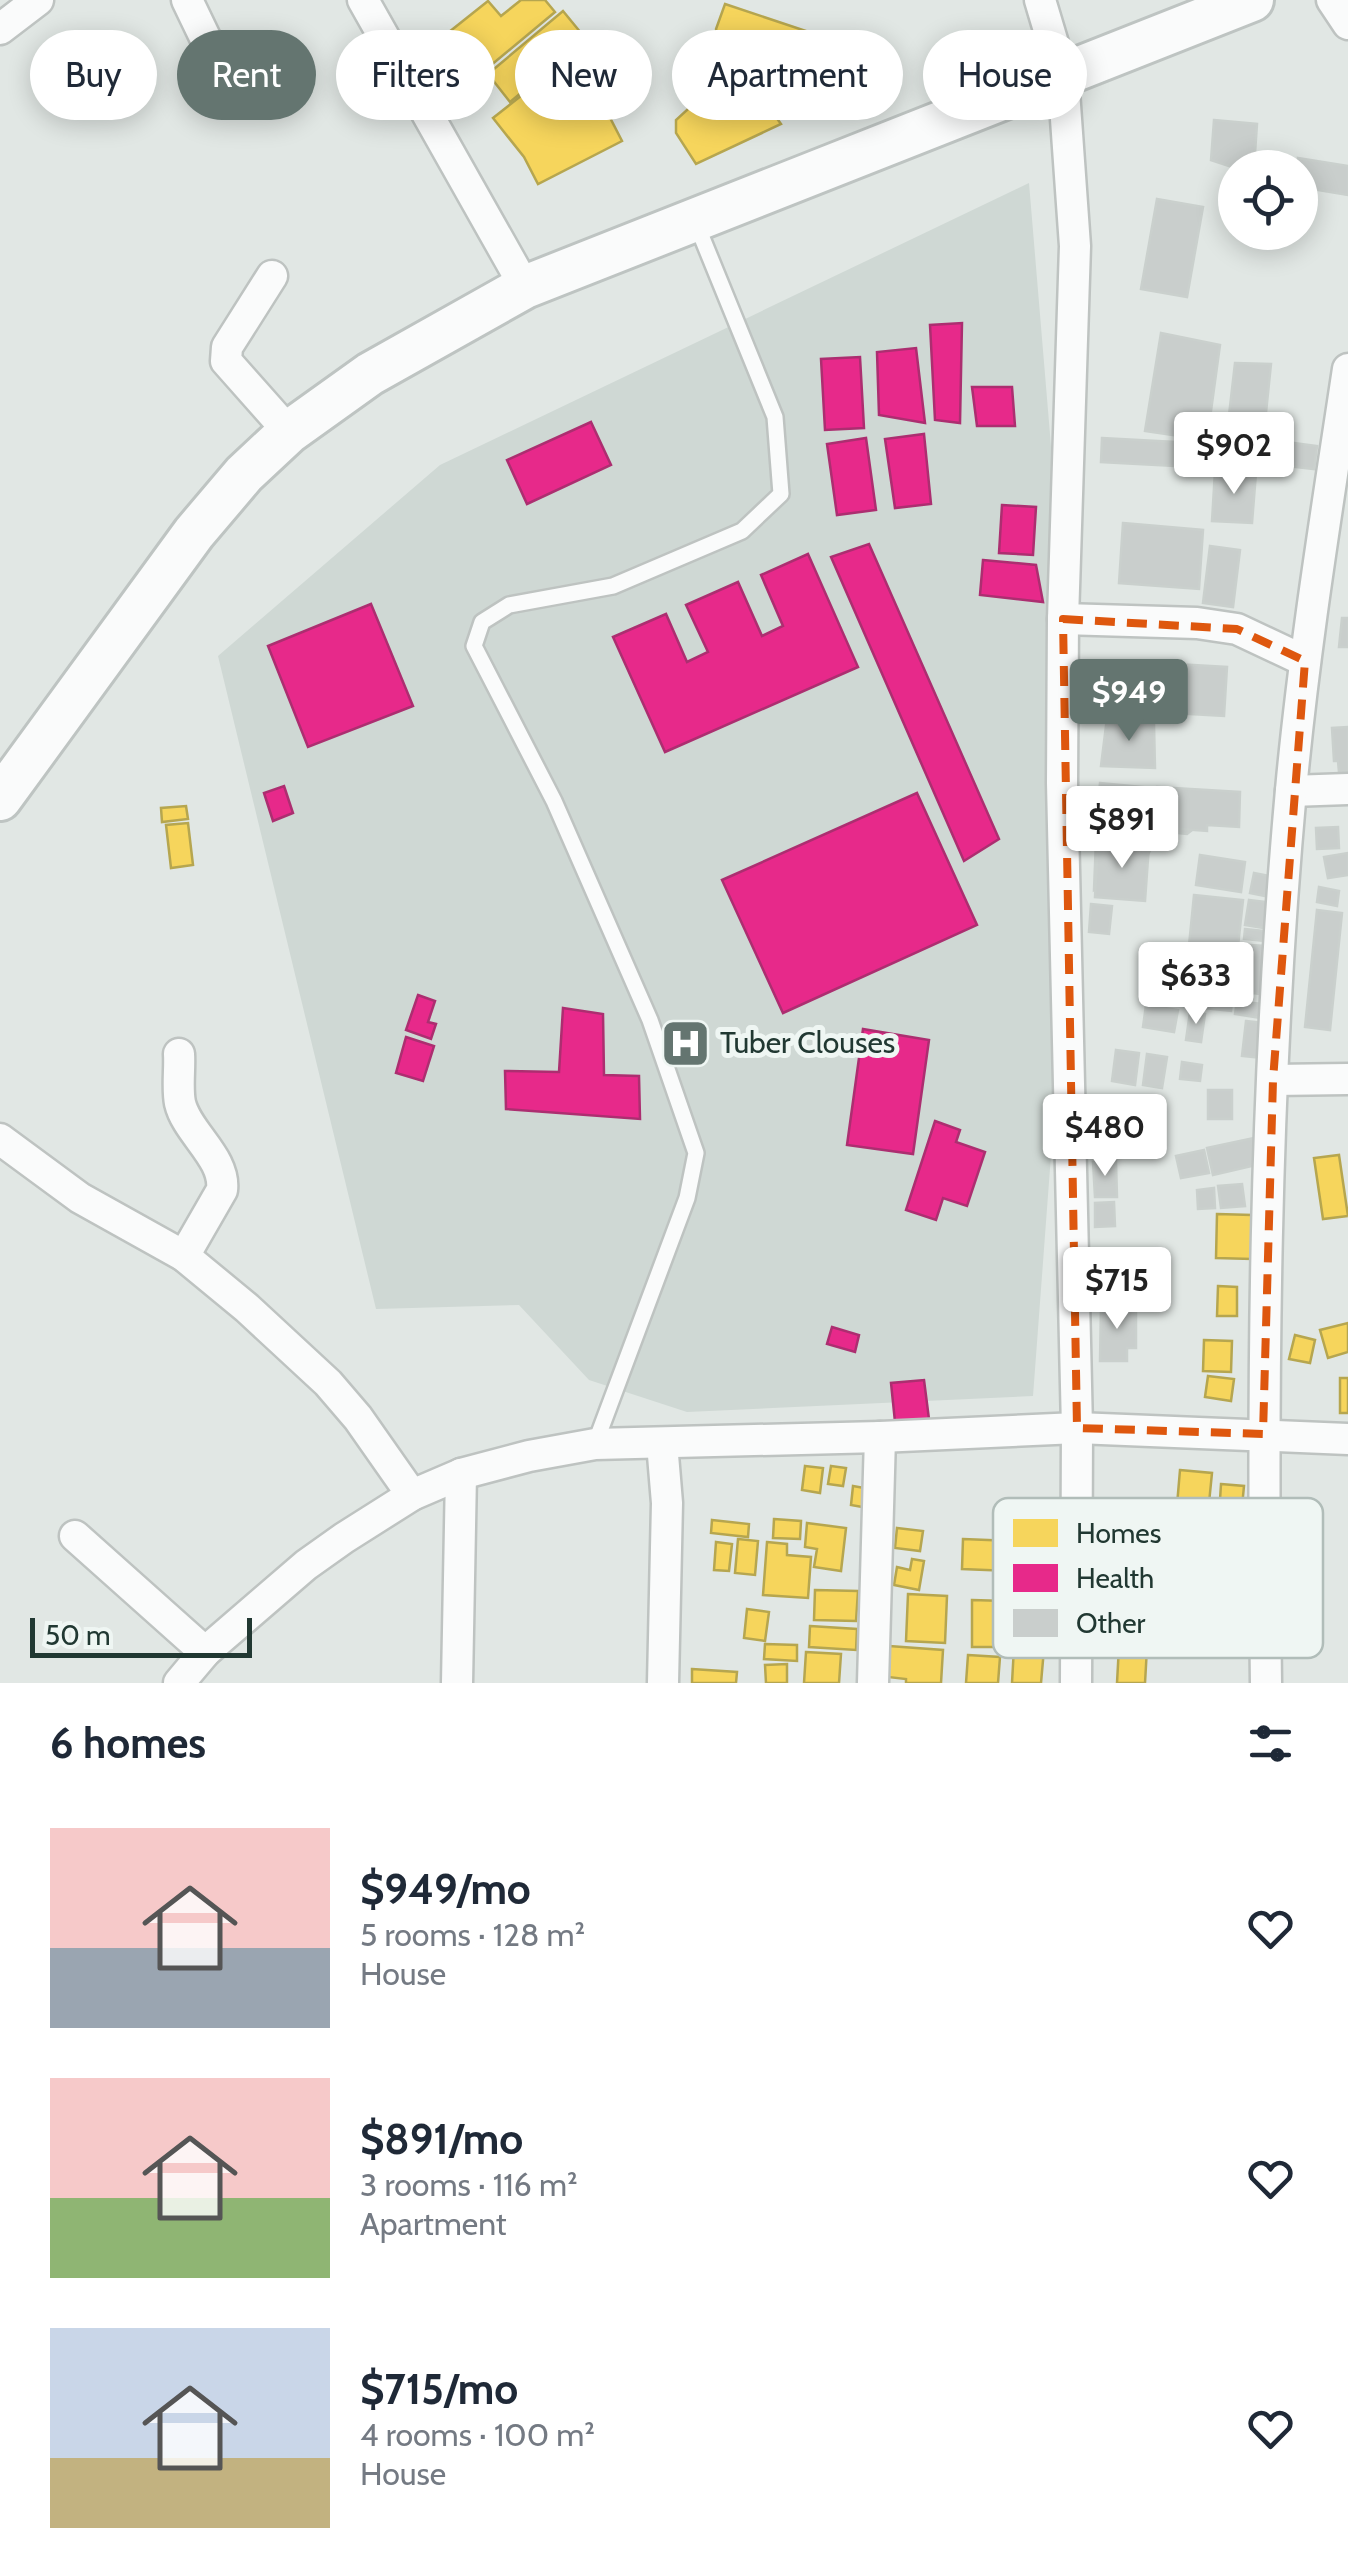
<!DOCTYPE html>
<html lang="en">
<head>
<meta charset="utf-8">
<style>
  :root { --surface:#fff; --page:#f6f6f7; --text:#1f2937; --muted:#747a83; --accent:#647570 }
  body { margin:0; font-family:Cabin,sans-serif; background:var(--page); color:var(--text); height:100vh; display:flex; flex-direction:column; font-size:38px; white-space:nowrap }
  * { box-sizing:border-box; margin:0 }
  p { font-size:32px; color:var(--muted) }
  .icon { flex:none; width:55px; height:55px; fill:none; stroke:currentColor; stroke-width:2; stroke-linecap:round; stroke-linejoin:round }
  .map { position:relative; height:1683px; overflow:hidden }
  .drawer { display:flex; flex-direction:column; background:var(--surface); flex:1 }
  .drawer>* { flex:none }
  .guide { position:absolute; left:30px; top:30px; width:1290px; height:90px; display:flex; gap:20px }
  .tools { position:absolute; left:1218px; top:150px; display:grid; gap:20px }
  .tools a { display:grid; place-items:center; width:100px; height:100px; border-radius:50%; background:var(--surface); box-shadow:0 5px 25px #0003; font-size:50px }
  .scale { position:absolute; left:30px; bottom:25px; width:222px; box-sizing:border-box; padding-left:10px; border:5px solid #213832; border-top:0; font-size:28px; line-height:35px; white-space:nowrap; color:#213832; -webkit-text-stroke:8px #eff6f3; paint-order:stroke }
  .price { position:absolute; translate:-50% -85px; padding:0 22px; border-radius:10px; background:#fff; color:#222; font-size:32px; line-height:65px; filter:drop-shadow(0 2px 5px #0008) }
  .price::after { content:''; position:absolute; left:50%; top:60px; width:30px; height:22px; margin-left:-15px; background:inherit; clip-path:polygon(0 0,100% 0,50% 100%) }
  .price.current { background:var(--accent); color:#fff }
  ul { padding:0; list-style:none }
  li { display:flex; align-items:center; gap:30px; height:250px; padding:0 50px }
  li span { display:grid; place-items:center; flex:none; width:280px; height:200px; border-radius:0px; color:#555 }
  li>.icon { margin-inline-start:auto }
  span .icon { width:120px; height:120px; fill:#fffc; stroke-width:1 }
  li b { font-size:42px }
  h2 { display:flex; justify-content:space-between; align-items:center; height:120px; padding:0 50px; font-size:42px }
  .chip { padding:0 35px; border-radius:45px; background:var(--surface); box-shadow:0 5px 25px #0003; font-size:35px; line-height:90px }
  .chip.current { background:var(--accent); color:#fff }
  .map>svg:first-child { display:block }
</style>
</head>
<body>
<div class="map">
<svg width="1348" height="1683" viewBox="0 0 1348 1683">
  <rect width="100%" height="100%" fill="#e1e7e4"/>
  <!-- built -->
  <polygon fill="#cfd8d4" points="1029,183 1079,781 1033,1396 687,1412 589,1380 519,1305 376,1309 218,656 440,465"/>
  <!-- homes -->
  <g fill="#f6d55c" stroke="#b6a64f" stroke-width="2.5">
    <polygon points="521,0 545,0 555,12 472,81 439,40 488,1 501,16"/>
    <polygon points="725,4 830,39 838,54 836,63 831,70 769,102 755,103 742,97 701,46 718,37 716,29"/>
    <polygon points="563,11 586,39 510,102 488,74"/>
    <polygon points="589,42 610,68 619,64 630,92 604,106 622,141 538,184 524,157 493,118"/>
    <polygon points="724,76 742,97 755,103 766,103 781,124 696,164 676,133 676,120"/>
    <polygon points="186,806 188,819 162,822 161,808"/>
    <polygon points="188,823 193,865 171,868 166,825"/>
    <polygon points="1339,1155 1348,1216 1323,1219 1314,1158"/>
    <polygon points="1217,1214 1252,1215 1252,1259 1216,1258"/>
    <polygon points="1218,1286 1237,1287 1237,1316 1217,1316"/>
    <polygon points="1348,1323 1348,1352 1328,1358 1320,1330"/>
    <polygon points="1295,1335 1315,1340 1310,1363 1289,1359"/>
    <polygon points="1204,1340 1232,1341 1231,1372 1203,1371"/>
    <polygon points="1208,1376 1234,1379 1231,1401 1205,1397"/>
    <rect x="1340" y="1378" width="8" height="35"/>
    <polygon points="805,1466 823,1468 820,1493 802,1490"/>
    <polygon points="831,1466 846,1468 843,1486 828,1484"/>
    <polygon points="1180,1470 1212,1473 1205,1543 1174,1540"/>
    <polygon points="1221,1484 1244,1486 1241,1517 1219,1516"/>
    <polygon points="853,1486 870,1489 868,1508 851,1505"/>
    <polygon points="774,1519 801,1521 800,1539 773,1538"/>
    <polygon points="712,1520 749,1524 748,1537 711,1533"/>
    <polygon points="807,1523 846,1528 841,1571 814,1567 817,1549 805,1547"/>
    <polygon points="897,1528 923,1531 920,1551 895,1548"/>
    <polygon points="738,1539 758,1541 755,1575 735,1573"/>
    <polygon points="963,1539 1012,1541 1010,1571 962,1569"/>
    <polygon points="716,1542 732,1544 729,1571 714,1570"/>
    <polygon points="767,1542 787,1544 787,1555 811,1557 808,1598 763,1595"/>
    <polygon points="912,1559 924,1561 919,1590 894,1585 897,1567 910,1570"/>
    <polygon points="815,1590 858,1591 856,1621 814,1620"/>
    <polygon points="908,1594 947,1596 945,1643 906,1641"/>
    <polygon points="972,1600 1005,1601 1004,1647 972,1647"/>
    <polygon points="747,1609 769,1612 765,1641 744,1638"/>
    <polygon points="810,1626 857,1629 856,1650 809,1647"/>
    <polygon points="765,1644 797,1645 797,1661 764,1659"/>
    <polygon points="889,1646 943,1650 941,1683 906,1683 906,1679 888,1677"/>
    <polygon points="1119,1646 1147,1648 1145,1683 1117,1683"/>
    <polygon points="1014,1647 1044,1649 1041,1683 1012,1683"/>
    <polygon points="806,1652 841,1654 839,1683 804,1683"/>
    <polygon points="968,1655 1000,1657 998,1683 966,1683"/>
    <polygon points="787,1664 787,1683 766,1683 765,1665"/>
    <polygon points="692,1669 737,1672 736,1683 692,1683"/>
  </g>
  <!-- health -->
  <g fill="#e7298a" stroke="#ac2e70" stroke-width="2.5">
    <polygon points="962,323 960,423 935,420 930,325"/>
    <polygon points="916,348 925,423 879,415 877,352"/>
    <polygon points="860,357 864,428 825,430 821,359"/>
    <polygon points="972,387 1012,387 1015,426 977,426"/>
    <polygon points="591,422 611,465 527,504 507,460"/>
    <polygon points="924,434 931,504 895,508 885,439"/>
    <polygon points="866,438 876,510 837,515 827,444"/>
    <polygon points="1002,505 1036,507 1033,555 999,553"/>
    <polygon points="869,544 999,839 964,861 831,557"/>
    <polygon points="808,554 858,667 665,752 613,637 666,614 687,662 708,652 686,605 738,582 762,636 783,626 761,575"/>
    <polygon points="983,560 1036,565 1043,602 980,595"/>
    <polygon points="371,604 413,706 308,747 268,646"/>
    <polygon points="284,786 293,813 273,821 264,793"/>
    <polygon points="917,793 977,925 783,1013 722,880"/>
    <polygon points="418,995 435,1001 428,1022 436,1024 431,1039 406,1030"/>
    <polygon points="563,1008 603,1014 604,1075 639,1076 640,1119 506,1109 505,1071 559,1072"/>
    <polygon points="863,1029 929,1040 913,1154 847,1145"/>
    <polygon points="406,1037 434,1046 423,1081 396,1073"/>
    <polygon points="935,1121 960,1130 956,1142 985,1152 967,1206 943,1198 936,1220 906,1210"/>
    <polygon points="832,1327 859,1335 855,1352 827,1344"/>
    <polygon points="924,1380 929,1419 895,1422 891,1383"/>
  </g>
  <!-- building -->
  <g fill="#c9cecc" stroke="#cad0cd" stroke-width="2.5">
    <polygon points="1214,120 1257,124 1254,168 1235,168 1211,160"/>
    <polygon points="1298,158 1348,166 1348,195 1300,187"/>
    <polygon points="1157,199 1203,207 1187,297 1141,289"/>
    <polygon points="1161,333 1220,345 1207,440 1145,431"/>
    <polygon points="1235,363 1271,364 1264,432 1228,424"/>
    <polygon points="1102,438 1175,442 1174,466 1101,462"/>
    <polygon points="1257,438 1317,446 1314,469 1254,462"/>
    <polygon points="1215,471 1256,473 1252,523 1212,521"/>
    <polygon points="1123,523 1203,530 1199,589 1119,583"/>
    <polygon points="1210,546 1240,550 1233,607 1203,603"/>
    <polygon points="1342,618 1348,618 1348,647 1339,647"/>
    <polygon points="1107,664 1112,692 1146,687 1151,714 1083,713 1076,668"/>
    <polygon points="1176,664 1227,667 1224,716 1173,713"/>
    <polygon points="1107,718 1154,724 1155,768 1101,766"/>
    <polygon points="1348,727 1348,771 1339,772 1338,761 1334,761 1332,728"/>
    <polygon points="1100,783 1236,796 1187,834 1096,825"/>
    <polygon points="1157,787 1240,792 1239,827 1207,825 1207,831 1155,827"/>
    <polygon points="1338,827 1339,848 1317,849 1316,828"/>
    <polygon points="1096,840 1154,843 1144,862 1094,890"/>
    <polygon points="1098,842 1149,845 1145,901 1095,897"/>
    <polygon points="1348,853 1348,875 1328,878 1324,857"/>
    <polygon points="1200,855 1245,862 1241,892 1196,885"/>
    <polygon points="1254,873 1274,877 1270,897 1250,893"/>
    <polygon points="1319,887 1339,891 1337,906 1317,902"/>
    <polygon points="1194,895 1243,900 1231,1011 1183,1006"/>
    <polygon points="1249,900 1274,903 1270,929 1245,925"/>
    <polygon points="1091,904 1112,906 1109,934 1089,932"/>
    <polygon points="1317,910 1342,913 1330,1030 1305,1027"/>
    <polygon points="1245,929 1265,931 1264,941 1244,939"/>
    <polygon points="1249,945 1267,946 1261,994 1243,992"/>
    <polygon points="1160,966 1184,970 1180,992 1156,988"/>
    <polygon points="1237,1001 1263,1004 1261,1018 1235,1014"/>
    <polygon points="1146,1005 1178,1010 1174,1032 1143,1027"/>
    <polygon points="1190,1012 1205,1014 1201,1042 1186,1040"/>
    <polygon points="1246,1021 1265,1023 1261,1058 1242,1056"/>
    <polygon points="1116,1050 1139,1053 1135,1085 1112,1081"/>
    <polygon points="1147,1054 1167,1057 1162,1088 1143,1085"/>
    <polygon points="1182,1062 1202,1065 1200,1081 1180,1079"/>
    <rect x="1208" y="1090" width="24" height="29"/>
    <polygon points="1254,1138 1260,1164 1213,1175 1207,1148"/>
    <polygon points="1204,1150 1209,1173 1181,1178 1176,1156"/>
    <polygon points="1116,1161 1117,1197 1095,1197 1093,1162"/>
    <polygon points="1242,1184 1245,1206 1221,1208 1218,1186"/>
    <polygon points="1214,1188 1215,1208 1198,1209 1197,1190"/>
    <polygon points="1114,1202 1115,1226 1095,1227 1095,1203"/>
    <polygon points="1124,1262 1125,1297 1097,1298 1096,1263"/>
    <polygon points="1101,1305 1136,1306 1136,1348 1127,1348 1127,1361 1100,1361"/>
  </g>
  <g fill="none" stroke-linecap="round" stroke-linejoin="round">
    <defs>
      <polyline id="service" points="595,1444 687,1198 696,1153 650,1020 554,801 474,646 482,622 509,605 613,586 742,531 781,494 775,417 696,223"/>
      <g id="minor">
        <polyline points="187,0 224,77"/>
        <polyline points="363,0 525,287"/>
        <polyline points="1040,0 1063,77 1075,246 1063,619 1062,783 1077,1428 1076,1683"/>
        <polyline points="1332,0 1348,24"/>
        <polyline points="0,29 38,0"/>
        <polyline points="272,276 227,347 226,361 289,432"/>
        <polyline points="1063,619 1197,623 1237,629 1305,661"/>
        <polyline points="1291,791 1348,789"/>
        <path d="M179 1054C180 1069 177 1088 180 1103 187 1133 226 1158 222 1190L184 1256"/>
        <polyline points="1273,1080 1348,1079"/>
        <polyline points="0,1139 80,1198 184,1256 247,1308 328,1383 358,1418 412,1495"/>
        <polyline points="662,1443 667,1503 663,1683"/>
        <polyline points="75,1536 205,1652"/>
        <polyline points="179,1683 205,1652 306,1565 344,1538 412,1495 461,1474 529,1456 595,1444 880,1437 1077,1428 1348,1439"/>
        <polyline points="457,1683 461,1474"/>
        <polyline points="873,1683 880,1437"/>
        <path d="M1266 1683C1262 1386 1264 1086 1291 790 1304 649 1327 509 1348 369"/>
      </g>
      <polyline id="secondary" points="0,799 194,533 244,474 289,432 370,374 525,287 1252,0"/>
    </defs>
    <!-- service casing -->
    <use href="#service" stroke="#bec3c1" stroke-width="20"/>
    <!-- minor casing -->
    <use href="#minor" stroke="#bec3c1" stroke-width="35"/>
    <!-- secondary casing -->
    <use href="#secondary" stroke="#bec4c2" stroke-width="48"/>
    <!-- service -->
    <use href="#service" stroke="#fafbfb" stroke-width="15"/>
    <!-- minor -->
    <use href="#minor" stroke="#fafbfb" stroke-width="30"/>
    <!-- secondary -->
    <use href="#secondary" stroke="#fafbfb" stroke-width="42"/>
  </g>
  <!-- marked area -->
  <path fill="none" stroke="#de570e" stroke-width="8" stroke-dasharray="20 12" stroke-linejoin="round" d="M1063 619 1237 629 1305 661 1273 1080 1263 1434 1077 1428Z"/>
  <!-- icons -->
  <defs>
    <symbol id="hospital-square" viewBox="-11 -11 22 22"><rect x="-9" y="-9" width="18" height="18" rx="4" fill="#647570" stroke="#eff6f3"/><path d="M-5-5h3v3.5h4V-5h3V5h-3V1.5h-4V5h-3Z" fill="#fff"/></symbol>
  </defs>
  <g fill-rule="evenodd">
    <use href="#hospital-square" x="658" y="1016" width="55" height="55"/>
  </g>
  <g text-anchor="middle" stroke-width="10" stroke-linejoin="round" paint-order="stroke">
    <!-- poi labels -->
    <g font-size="30" fill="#213832" stroke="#eff6f3" text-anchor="start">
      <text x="720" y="1053">Tuber Clouses</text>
    </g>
  </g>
  <!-- legend -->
  <rect x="993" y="1498" width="330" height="160" rx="15" fill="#eff6f3" stroke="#b1bdb9" stroke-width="2.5"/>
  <rect x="1013" y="1519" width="45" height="28" fill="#f6d55c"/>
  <rect x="1013" y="1564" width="45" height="28" fill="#e7298a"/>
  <rect x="1013" y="1609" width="45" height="28" fill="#c9cecc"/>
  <g font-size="28" fill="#213832">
    <text x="1076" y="1543">Homes</text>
    <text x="1076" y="1588">Health</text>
    <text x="1076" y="1633">Other</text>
  </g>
</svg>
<div class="tools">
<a><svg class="icon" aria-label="locate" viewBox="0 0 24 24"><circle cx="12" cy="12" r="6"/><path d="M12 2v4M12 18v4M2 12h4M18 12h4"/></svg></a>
</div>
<div class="scale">50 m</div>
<b class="price" style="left:1234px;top:497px">$902</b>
<b class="price current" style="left:1129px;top:744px">$949</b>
<b class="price" style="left:1122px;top:871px">$891</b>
<b class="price" style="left:1196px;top:1027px">$633</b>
<b class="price" style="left:1105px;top:1179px">$480</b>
<b class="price" style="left:1117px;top:1332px">$715</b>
<div class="guide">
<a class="chip">Buy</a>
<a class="chip current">Rent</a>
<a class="chip">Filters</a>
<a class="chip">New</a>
<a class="chip">Apartment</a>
<a class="chip">House</a>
</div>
</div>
<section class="drawer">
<h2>6 homes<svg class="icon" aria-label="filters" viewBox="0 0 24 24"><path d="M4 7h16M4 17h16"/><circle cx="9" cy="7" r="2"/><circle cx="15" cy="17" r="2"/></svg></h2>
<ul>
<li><span style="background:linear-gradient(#f6c9c9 60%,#9aa5b1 0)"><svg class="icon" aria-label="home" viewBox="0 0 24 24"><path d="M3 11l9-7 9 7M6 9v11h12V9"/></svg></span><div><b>$949/mo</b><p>5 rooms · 128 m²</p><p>House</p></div><svg class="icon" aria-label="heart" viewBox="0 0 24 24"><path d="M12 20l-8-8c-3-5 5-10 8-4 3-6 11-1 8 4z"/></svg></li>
<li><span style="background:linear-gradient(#f6c9c9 60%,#8fb573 0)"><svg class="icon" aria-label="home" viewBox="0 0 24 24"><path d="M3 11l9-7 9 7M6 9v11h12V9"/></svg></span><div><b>$891/mo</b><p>3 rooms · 116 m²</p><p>Apartment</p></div><svg class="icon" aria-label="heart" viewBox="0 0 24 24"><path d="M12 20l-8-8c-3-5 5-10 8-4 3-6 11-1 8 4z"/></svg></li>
<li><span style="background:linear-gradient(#c9d6e8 65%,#c2b280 0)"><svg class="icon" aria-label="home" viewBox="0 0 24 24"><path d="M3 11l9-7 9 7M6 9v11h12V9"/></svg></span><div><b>$715/mo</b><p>4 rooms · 100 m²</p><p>House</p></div><svg class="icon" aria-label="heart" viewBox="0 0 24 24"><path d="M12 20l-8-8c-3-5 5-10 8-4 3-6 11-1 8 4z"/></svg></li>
</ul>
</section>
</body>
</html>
